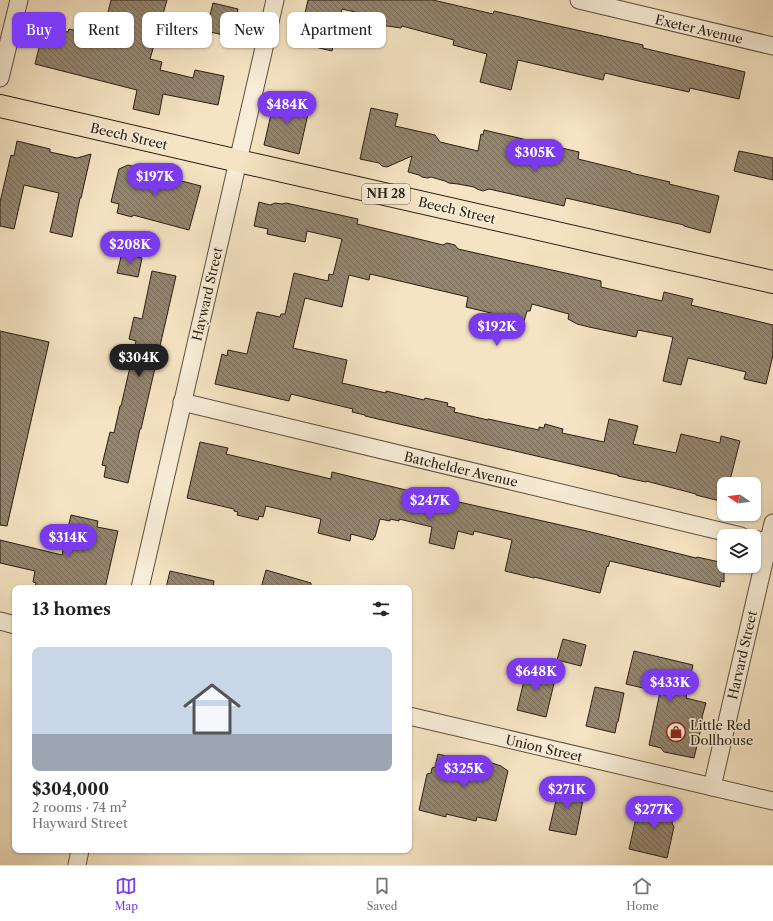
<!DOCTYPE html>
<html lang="en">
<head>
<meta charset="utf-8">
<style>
  :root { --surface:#fff; --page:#f2f2f2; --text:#202124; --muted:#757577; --line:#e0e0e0; --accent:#7c3aed }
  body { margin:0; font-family:"Libre Caslon Text",serif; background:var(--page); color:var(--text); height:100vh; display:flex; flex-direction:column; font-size:15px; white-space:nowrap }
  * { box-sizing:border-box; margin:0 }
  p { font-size:13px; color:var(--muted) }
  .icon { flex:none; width:22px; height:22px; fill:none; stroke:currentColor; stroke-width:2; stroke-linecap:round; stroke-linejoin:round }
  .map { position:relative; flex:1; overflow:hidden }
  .sheet { position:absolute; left:12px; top:585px; width:400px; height:268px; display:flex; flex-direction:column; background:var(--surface); border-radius:8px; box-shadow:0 1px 3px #0004 }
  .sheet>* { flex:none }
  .top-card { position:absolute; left:12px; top:12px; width:400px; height:36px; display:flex; gap:8px }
  .needle { width:26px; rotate:283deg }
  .buttons { position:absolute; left:717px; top:477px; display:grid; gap:8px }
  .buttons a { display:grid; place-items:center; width:44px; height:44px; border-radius:8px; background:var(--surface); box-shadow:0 1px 3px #0004; font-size:20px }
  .price { position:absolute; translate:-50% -34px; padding:0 9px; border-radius:14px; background:var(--accent); color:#fff; font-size:13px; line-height:26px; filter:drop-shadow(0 1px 2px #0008) }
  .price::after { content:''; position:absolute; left:50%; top:24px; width:12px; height:9px; margin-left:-6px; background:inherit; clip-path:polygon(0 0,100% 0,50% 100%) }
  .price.selected { background:#222; color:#fff }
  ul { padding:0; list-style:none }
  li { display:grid; align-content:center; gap:8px; height:212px; padding:0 20px }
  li+li { border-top:1px solid var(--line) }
  li span { display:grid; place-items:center; height:124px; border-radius:8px; color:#555 }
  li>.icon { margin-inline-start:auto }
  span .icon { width:72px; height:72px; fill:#fffc; stroke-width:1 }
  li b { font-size:17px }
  h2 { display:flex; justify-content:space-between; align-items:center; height:48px; padding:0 20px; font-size:17px }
  .pill { padding:0 14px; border-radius:8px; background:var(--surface); box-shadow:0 1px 3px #0004; font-size:14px; line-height:36px }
  .pill.selected { background:var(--accent); color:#fff }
  .tab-bar { display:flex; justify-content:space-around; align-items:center; height:56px; border-top:1px solid var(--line); background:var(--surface); font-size:11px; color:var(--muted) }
  .tab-bar a { display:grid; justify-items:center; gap:2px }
  .tab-bar .selected { color:var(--accent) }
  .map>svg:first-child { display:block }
</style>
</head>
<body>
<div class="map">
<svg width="773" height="865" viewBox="0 0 773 865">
  <defs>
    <pattern id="building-back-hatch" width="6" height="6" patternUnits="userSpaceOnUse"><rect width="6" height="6" fill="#94856f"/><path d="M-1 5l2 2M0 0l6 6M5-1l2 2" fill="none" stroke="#796c5a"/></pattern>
  </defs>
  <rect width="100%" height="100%" fill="#f5e4c3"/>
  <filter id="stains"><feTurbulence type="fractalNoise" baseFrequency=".005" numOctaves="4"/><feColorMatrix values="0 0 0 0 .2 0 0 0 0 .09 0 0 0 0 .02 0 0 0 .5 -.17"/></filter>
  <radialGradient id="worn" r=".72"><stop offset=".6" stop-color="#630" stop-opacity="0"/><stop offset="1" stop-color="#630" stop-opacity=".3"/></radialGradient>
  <!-- building -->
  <g fill="url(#building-back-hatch)" stroke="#2a1e13">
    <polygon points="111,0 167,0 150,59 162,62 160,70 193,78 195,70 224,76 218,105 163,94 159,115 133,109 137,90 35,64 44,27 68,32 69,29 102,37"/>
    <polygon points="308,0 433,0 493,14 494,11 550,24 643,45 643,48 745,72 739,99 690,88 689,92 643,82 605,73 603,80 518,60 511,90 480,82 487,54 453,45 454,40 402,26 401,28 380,25 382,18 342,9 332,51 298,43"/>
    <polygon points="213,3 238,9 232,37 206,31"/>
    <polygon points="275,97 310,105 299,154 264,145"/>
    <polygon points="371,108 398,114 395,126 435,135 440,142 478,151 481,134 483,135 484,130 579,152 578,159 631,172 631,173 670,182 669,184 719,196 710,233 684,226 684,225 566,198 564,206 489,189 483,191 477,189 474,187 458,184 449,183 445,181 431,177 428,178 422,177 419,175 408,172 412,156 387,167 382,166 379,163 360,159"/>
    <polygon points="17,141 50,149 50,152 77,158 91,154 81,198 80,198 72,237 50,232 59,193 24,185 14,229 0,226 0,202 11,155 14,156"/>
    <polygon points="739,151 773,158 773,180 734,171"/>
    <polygon points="128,165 143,169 143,171 201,186 189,230 133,215 132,217 117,213 119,204 111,202 119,169"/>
    <polygon points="259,202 270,205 275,203 282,204 286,203 358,219 357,224 443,245 447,243 455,245 458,249 601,281 601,287 662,301 664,292 693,299 691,305 773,325 773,355 766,384 744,379 746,372 688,358 681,385 663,381 673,337 638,330 636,337 589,327 577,324 568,319 569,314 532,304 530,311 527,311 524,321 466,307 468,297 370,274 369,280 349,275 342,307 305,298 293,348 347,360 342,383 386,393 386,391 424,400 425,398 448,403 447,406 455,408 454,412 488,420 488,419 539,430 539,427 544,428 545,424 563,429 562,433 604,442 609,419 638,426 633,444 676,453 681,434 720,443 721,436 740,441 729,484 724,484 724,502 696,495 696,494 646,481 646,482 618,476 618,475 365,416 365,415 352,412 353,409 291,394 289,401 215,384 222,354 227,356 228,350 247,354 257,312 280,317 281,314 285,314 294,273 328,281 329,274 333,275 342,239 307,231 305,242 267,234 268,229 254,226"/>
    <polygon points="122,253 142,258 138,277 117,273"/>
    <polygon points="152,271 176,276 141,429 140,429 128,483 104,477 106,466 102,465 110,432 114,433 120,406 121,406 136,341 129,339 134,317 142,319"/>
    <polygon points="0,331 49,342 7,526 0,525"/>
    <polygon points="200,442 228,448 226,454 331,479 332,472 406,490 587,531 696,558 697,557 724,563 724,582 721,581 720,587 610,561 608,567 607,566 600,593 534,577 534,578 505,571 512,540 474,531 473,535 458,531 454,549 429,543 432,527 399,519 399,521 390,519 390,521 380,519 375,537 374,537 373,540 351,534 350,541 318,533 321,519 266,506 263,517 259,516 258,520 237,515 238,512 234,511 234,509 187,498"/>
    <polygon points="71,515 98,521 97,527 118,531 105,588 46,588 35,586 36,583 33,582 35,571 0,563 0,540 62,555"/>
    <polygon points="266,570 311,583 311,588 261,588"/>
    <polygon points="170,571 214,581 213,588 166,588"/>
    <polygon points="563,639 586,645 581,666 557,660"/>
    <polygon points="634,651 693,665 686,698 706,703 702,717 703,722 702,724 694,758 664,752 661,748 649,745 660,692 626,684"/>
    <polygon points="527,668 556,675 546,717 517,710"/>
    <polygon points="595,687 624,693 618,722 617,722 615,733 586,726"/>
    <polygon points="438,754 488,766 489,762 501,766 508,771 496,821 477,817 476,821 446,814 446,817 419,810 427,774 431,773 432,768 435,767"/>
    <polygon points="560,784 585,790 576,835 549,830"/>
    <polygon points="654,801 664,803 675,812 672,823 674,827 667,858 629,849 636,818 640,817 642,805"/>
  </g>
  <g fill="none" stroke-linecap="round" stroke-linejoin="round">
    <defs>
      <g id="street">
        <polyline points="579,0 773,46"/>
        <polyline points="0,78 19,0"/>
        <polyline points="182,402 741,536"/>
        <polyline points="754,539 768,542"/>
        <polyline points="140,588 275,0"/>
        <polyline points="0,621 15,625"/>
        <polyline points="409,716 773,801"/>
        <polyline points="712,787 773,523"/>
        <polyline points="77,865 80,850"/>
      </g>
      <polyline id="primary" points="0,106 256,165 773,282"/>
    </defs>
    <!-- street casing -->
    <use href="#street" stroke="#5d503f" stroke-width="19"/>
    <!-- primary casing -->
    <use href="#primary" stroke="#2a1e13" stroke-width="24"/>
    <!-- street -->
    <use href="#street" stroke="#f8edd8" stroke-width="17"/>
    <!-- primary -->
    <use href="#primary" stroke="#f5e4c3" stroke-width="22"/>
  </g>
  <!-- icons -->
  <defs>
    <symbol id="shop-ring" viewBox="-11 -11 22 22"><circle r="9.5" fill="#f8edd8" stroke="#8f2418" stroke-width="1.5"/><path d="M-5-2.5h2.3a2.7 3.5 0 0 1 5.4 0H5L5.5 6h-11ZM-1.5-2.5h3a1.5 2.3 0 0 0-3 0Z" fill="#8f2418"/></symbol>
  </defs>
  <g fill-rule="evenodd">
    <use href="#shop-ring" x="665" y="721" width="22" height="22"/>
  </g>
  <g text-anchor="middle" stroke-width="3.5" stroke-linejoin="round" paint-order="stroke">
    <!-- shield labels -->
    <rect fill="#f8edd8" stroke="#685c4e" stroke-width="1" x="362" y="184" width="48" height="20" rx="3"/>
    <g font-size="12" font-weight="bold" fill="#2a1e13">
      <text x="386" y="198">NH 28</text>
    </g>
    <!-- street labels -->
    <g font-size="13" fill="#2a1e13" stroke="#f8edd8">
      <text transform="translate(699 29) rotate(13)" y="5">Exeter Avenue</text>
      <text transform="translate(129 136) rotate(13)" y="5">Beech Street</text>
      <text transform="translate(457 210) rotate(13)" y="5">Beech Street</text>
      <text transform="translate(207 294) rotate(-77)" y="5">Hayward Street</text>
      <text transform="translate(461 469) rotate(13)" y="5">Batchelder Avenue</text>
      <text transform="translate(742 655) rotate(-77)" y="5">Harvard Street</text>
      <text transform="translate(544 748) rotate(13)" y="5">Union Street</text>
    </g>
    <!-- poi labels -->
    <g font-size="13" fill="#2a1e13" stroke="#f8edd8" text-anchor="start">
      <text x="690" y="730">Little Red<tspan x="690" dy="15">Dollhouse</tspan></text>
    </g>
  </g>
  <rect width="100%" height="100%" filter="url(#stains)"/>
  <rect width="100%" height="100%" fill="url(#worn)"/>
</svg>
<div class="buttons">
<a><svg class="needle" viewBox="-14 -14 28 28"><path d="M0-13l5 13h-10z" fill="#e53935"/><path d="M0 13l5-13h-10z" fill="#757577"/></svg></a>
<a><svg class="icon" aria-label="layers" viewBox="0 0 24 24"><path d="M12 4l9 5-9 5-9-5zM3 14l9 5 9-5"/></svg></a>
</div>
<b class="price" style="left:287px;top:125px">$484K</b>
<b class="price" style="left:535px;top:173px">$305K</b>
<b class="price" style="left:155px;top:197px">$197K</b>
<b class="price" style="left:130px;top:265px">$208K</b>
<b class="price" style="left:497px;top:347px">$192K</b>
<b class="price selected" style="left:139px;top:378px">$304K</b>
<b class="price" style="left:430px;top:521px">$247K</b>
<b class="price" style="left:68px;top:558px">$314K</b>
<b class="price" style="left:536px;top:692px">$648K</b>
<b class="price" style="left:670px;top:703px">$433K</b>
<b class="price" style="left:464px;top:789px">$325K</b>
<b class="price" style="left:567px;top:810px">$271K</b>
<b class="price" style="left:654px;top:830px">$277K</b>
<div class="top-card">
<a class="pill selected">Buy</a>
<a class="pill">Rent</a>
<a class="pill">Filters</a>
<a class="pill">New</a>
<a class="pill">Apartment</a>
</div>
<section class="sheet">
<h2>13 homes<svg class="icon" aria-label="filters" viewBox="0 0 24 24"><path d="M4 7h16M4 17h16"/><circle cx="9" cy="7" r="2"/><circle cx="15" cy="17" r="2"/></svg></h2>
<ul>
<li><span style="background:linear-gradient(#c9d6e8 70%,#9aa5b1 0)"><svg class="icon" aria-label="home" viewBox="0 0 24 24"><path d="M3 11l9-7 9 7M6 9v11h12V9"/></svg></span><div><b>$304,000</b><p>2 rooms · 74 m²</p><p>Hayward Street</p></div></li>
</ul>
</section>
</div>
<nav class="tab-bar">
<a class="selected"><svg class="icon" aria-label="map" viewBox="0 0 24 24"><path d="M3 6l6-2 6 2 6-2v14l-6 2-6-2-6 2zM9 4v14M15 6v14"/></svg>Map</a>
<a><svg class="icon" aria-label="saved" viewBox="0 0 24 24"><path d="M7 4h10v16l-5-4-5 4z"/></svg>Saved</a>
<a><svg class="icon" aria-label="home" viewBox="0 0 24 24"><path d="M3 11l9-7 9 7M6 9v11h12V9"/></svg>Home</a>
</nav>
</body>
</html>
